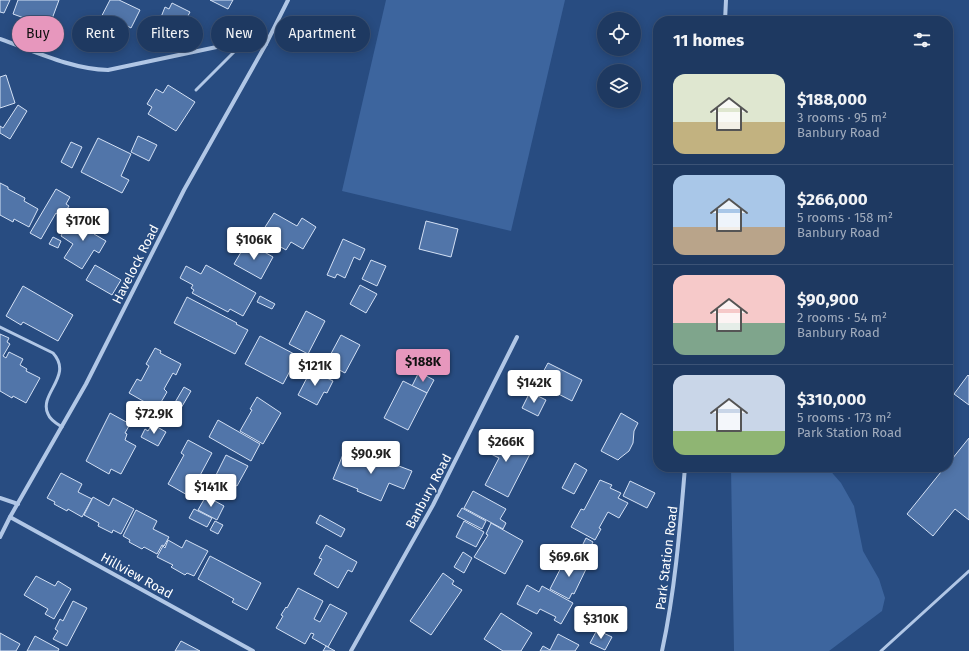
<!DOCTYPE html>
<html lang="en">
<head>
<meta charset="utf-8">
<style>
  :root { --surface:#1e3961; --page:#264067; --text:#f1f3f6; --muted:#a1acbd; --line:#3c5376; --accent:#e797bd }
  body { margin:0; font-family:"Fira Sans",sans-serif; background:var(--page); color:var(--text); height:100vh; display:flex; flex-direction:column; font-size:15px; white-space:nowrap }
  * { box-sizing:border-box; margin:0 }
  p { font-size:13px; color:var(--muted) }
  .icon { flex:none; width:22px; height:22px; fill:none; stroke:currentColor; stroke-width:2; stroke-linecap:round; stroke-linejoin:round }
  .map { position:relative; flex:1; overflow:hidden }
  .sheet { position:absolute; left:653px; top:16px; width:300px; height:456px; display:flex; flex-direction:column; background:var(--surface); border-radius:16px; box-shadow:0 2px 10px #0003,0 0 0 1px var(--line) }
  .sheet>* { flex:none }
  .guide { position:absolute; left:12px; top:16px; width:380px; height:36px; display:flex; gap:8px }
  .buttons { position:absolute; left:597px; top:12px; display:grid; gap:8px }
  .buttons a { display:grid; place-items:center; width:44px; height:44px; border-radius:50%; background:var(--surface); box-shadow:0 2px 10px #0003,0 0 0 1px var(--line); font-size:20px }
  .price { position:absolute; translate:-50% -34px; padding:0 9px; border-radius:4px; background:#fff; color:#222; font-size:13px; line-height:26px; filter:drop-shadow(0 1px 2px #0008) }
  .price::after { content:''; position:absolute; left:50%; top:24px; width:12px; height:9px; margin-left:-6px; background:inherit; clip-path:polygon(0 0,100% 0,50% 100%) }
  .price.active { background:var(--accent); color:#111 }
  ul { padding:0; list-style:none }
  li { display:flex; align-items:center; gap:12px; height:100px; padding:0 20px }
  li+li { border-top:1px solid var(--line) }
  li span { display:grid; place-items:center; flex:none; width:112px; height:80px; border-radius:12px; color:#555 }
  li>.icon { margin-inline-start:auto }
  span .icon { width:48px; height:48px; fill:#fffc; stroke-width:1 }
  li b { font-size:17px }
  h2 { display:flex; justify-content:space-between; align-items:center; height:48px; padding:0 20px; font-size:17px }
  .pill { padding:0 14px; border-radius:18px; background:var(--surface); box-shadow:0 2px 10px #0003,0 0 0 1px var(--line); font-size:14px; line-height:36px }
  .pill.active { background:var(--accent); color:#111 }
  .map>svg:first-child { display:block }
</style>
</head>
<body>
<div class="map">
<svg width="969" height="651" viewBox="0 0 969 651">
  <rect width="100%" height="100%" fill="#284c81"/>
  <!-- green -->
  <g fill="#3d659e">
    <polygon points="386,0 565,0 511,231 342,191"/>
    <polygon points="731,467 827,467 841,483 854,506 863,551 879,579 885,598 882,611 829,651 734,651"/>
  </g>
  <!-- building -->
  <g fill="#5175a9" stroke="#d4e1f5">
    <polygon points="0,0 10,0 4,13 0,12"/>
    <polygon points="18,0 59,0 49,27 13,14"/>
    <polygon points="110,0 119,0 140,10 131,28 124,24 117,38 96,27"/>
    <polygon points="210,0 233,0 228,9"/>
    <polygon points="172,3 190,12 182,27 161,17 165,7 169,9"/>
    <polygon points="6,75 15,103 0,108 0,77"/>
    <polygon points="168,85 195,102 176,131 148,114 152,107 147,104 156,89 163,93"/>
    <polygon points="18,105 27,111 10,139 0,133 0,126 3,128"/>
    <polygon points="138,136 157,145 149,161 131,152"/>
    <polygon points="98,138 131,154 121,176 129,180 122,193 81,172"/>
    <polygon points="71,142 82,147 72,168 61,162"/>
    <polygon points="0,183 8,187 8,189 25,198 24,201 38,209 29,227 14,219 13,222 0,215"/>
    <polygon points="56,189 70,197 66,204 69,206 62,217 56,213 41,239 30,233"/>
    <polygon points="274,213 297,226 302,218 316,227 303,249 291,242 286,250 260,235"/>
    <polygon points="81,216 98,227 94,234 106,241 99,253 94,250 82,269 64,258 73,244 61,236 65,228 71,232"/>
    <polygon points="426,221 458,229 451,257 419,249"/>
    <polygon points="53,237 61,241 58,248 49,244"/>
    <polygon points="343,239 365,249 360,260 354,257 345,278 337,274 335,278 327,275"/>
    <polygon points="247,242 273,257 261,279 234,264"/>
    <polygon points="371,260 386,266 377,286 362,279"/>
    <polygon points="95,265 121,280 112,295 86,280"/>
    <polygon points="206,265 256,293 243,316 230,309 228,312 192,293 194,290 191,288 193,285 180,278 186,266 201,274"/>
    <polygon points="360,285 377,294 366,313 350,304"/>
    <polygon points="23,286 73,315 58,341 23,322 21,325 6,316"/>
    <polygon points="260,296 275,304 272,309 257,302"/>
    <polygon points="187,297 237,323 236,324 248,330 235,354 174,323"/>
    <polygon points="306,311 325,321 308,354 289,344"/>
    <polygon points="0,334 9,338 7,342 10,344 3,356 6,358 9,352 23,359 20,365 27,369 26,371 40,378 26,403 13,396 12,398 0,391"/>
    <polygon points="341,335 360,345 345,373 326,363"/>
    <polygon points="260,336 298,356 283,384 245,364"/>
    <polygon points="155,348 161,351 160,353 181,364 176,375 173,373 164,389 167,392 157,409 129,393 137,379 141,381 149,366 146,364"/>
    <polygon points="548,363 582,380 572,401 537,383"/>
    <polygon points="311,370 333,381 327,393 324,392 317,405 298,395"/>
    <polygon points="419,372 434,380 427,393 412,386"/>
    <polygon points="968,375 969,376 969,405 954,394"/>
    <polygon points="403,381 427,393 408,430 384,418"/>
    <polygon points="184,387 191,391 174,420 167,416"/>
    <polygon points="530,392 546,400 538,416 522,408"/>
    <polygon points="257,397 281,413 263,444 240,431 252,410 250,409"/>
    <polygon points="110,413 130,424 125,433 127,434 125,440 136,446 121,474 111,469 109,474 86,461"/>
    <polygon points="621,413 638,423 634,431 633,443 629,451 620,458 618,460 601,451"/>
    <polygon points="218,420 260,444 251,461 209,437"/>
    <polygon points="152,424 166,432 158,446 141,437 145,429 148,431"/>
    <polygon points="495,432 532,450 508,497 485,485 499,458 485,451"/>
    <polygon points="969,438 969,520 955,509 933,536 907,514 945,467 948,467 948,464"/>
    <polygon points="188,440 212,453 189,496 168,484 184,455 181,453"/>
    <polygon points="344,452 369,463 371,458 377,460 378,458 412,471 404,489 389,483 381,501 357,491 358,489 333,479"/>
    <polygon points="226,455 248,466 237,486 216,475"/>
    <polygon points="575,463 587,470 574,494 562,488"/>
    <polygon points="61,473 82,484 78,492 92,499 82,517 68,509 67,511 54,504 55,502 47,498"/>
    <polygon points="600,480 612,485 610,488 621,493 618,498 628,503 619,518 608,512 599,528 601,529 595,540 571,527 581,509 584,510"/>
    <polygon points="630,481 655,493 647,508 623,496"/>
    <polygon points="473,491 506,509 500,519 506,523 503,529 464,508"/>
    <polygon points="206,496 224,506 217,520 198,510"/>
    <polygon points="93,497 109,506 113,498 134,509 121,534 113,530 112,533 98,526 99,523 84,515"/>
    <polygon points="462,508 486,521 482,529 457,516"/>
    <polygon points="194,509 212,518 207,527 189,518"/>
    <polygon points="136,510 157,521 153,529 169,537 164,546 162,545 157,554 144,547 142,549 129,542 130,540 123,536"/>
    <polygon points="320,515 345,529 341,537 316,523"/>
    <polygon points="215,521 223,525 218,534 210,530"/>
    <polygon points="464,521 484,532 476,547 456,537"/>
    <polygon points="491,523 523,541 505,574 474,557 488,535 486,534"/>
    <polygon points="586,538 593,542 589,550 582,546"/>
    <polygon points="168,540 182,548 186,540 208,551 194,576 187,573 185,575 171,567 173,565 157,557 163,546 165,548"/>
    <polygon points="326,545 357,562 352,572 348,570 338,588 314,574 322,559 319,558"/>
    <polygon points="463,552 472,558 464,573 454,567"/>
    <polygon points="210,556 261,583 247,610 232,602 234,599 198,579"/>
    <polygon points="567,556 587,567 574,594 572,593 569,599 550,589"/>
    <polygon points="443,573 454,581 452,584 462,590 431,635 410,621"/>
    <polygon points="36,576 55,586 58,581 71,589 54,619 45,614 48,609 24,595"/>
    <polygon points="527,585 539,592 542,586 573,603 561,624 554,620 556,617 540,609 537,614 517,604"/>
    <polygon points="298,588 323,601 314,619 320,622 330,604 347,613 328,647 312,638 314,634 311,633 305,644 276,628 283,616 281,615 286,607 287,608"/>
    <polygon points="73,601 87,608 67,646 53,639 58,631 55,629 60,619 63,621"/>
    <polygon points="501,613 532,633 521,651 503,651 484,639"/>
    <polygon points="597,630 612,637 605,650 590,643"/>
    <polygon points="0,633 20,644 16,651 0,651"/>
    <polygon points="558,634 579,645 575,651 540,651 543,646 550,650"/>
    <polygon points="35,636 59,649 58,651 27,651"/>
    <polygon points="181,641 200,651 175,651"/>
    <polygon points="326,646 335,651 323,651"/>
  </g>
  <g fill="none" stroke-linecap="round" stroke-linejoin="round">
    <!-- lane -->
    <g stroke="#b1c7e6" stroke-width="3">
      <polyline points="196,90 245,41"/>
      <path d="M0 327 53 353C74 376 38 394 48 414 50 420 57 424 62 427"/>
      <polyline points="881,651 969,571"/>
    </g>
    <!-- street -->
    <g stroke="#b1c7e6" stroke-width="4">
      <polyline points="725,21 726,0"/>
      <path d="M0 39C34 51 71 69 108 70L245 41H257L266 44"/>
      <polyline points="0,498 18,504"/>
      <polyline points="10,517 253,651"/>
      <polyline points="0,537 10,517 86,384 184,190 266,44 288,0"/>
      <polyline points="351,651 433,505 517,337"/>
      <path d="M662 651C675 591 680 528 685 467"/>
    </g>
  </g>
  <g text-anchor="middle" stroke-width="3" stroke-linejoin="round" paint-order="stroke">
    <!-- street labels -->
    <g font-size="13" fill="#fff" stroke="#284c81">
      <text transform="translate(135 264) rotate(-63)" y="5">Havelock Road</text>
      <text transform="translate(428 491) rotate(-62)" y="5">Banbury Road</text>
      <text transform="translate(666 558) rotate(-83)" y="5">Park Station Road</text>
      <text transform="translate(137 575) rotate(29)" y="5">Hillview Road</text>
    </g>
  </g>
</svg>
<div class="buttons">
<a><svg class="icon" aria-label="locate" viewBox="0 0 24 24"><circle cx="12" cy="12" r="6"/><path d="M12 2v4M12 18v4M2 12h4M18 12h4"/></svg></a>
<a><svg class="icon" aria-label="layers" viewBox="0 0 24 24"><path d="M12 4l9 5-9 5-9-5zM3 14l9 5 9-5"/></svg></a>
</div>
<b class="price" style="left:83px;top:242px">$170K</b>
<b class="price" style="left:254px;top:261px">$106K</b>
<b class="price active" style="left:423px;top:383px">$188K</b>
<b class="price" style="left:315px;top:387px">$121K</b>
<b class="price" style="left:534px;top:404px">$142K</b>
<b class="price" style="left:154px;top:435px">$72.9K</b>
<b class="price" style="left:506px;top:463px">$266K</b>
<b class="price" style="left:371px;top:475px">$90.9K</b>
<b class="price" style="left:211px;top:508px">$141K</b>
<b class="price" style="left:569px;top:578px">$69.6K</b>
<b class="price" style="left:601px;top:640px">$310K</b>
<div class="guide">
<a class="pill active">Buy</a>
<a class="pill">Rent</a>
<a class="pill">Filters</a>
<a class="pill">New</a>
<a class="pill">Apartment</a>
</div>
<section class="sheet">
<h2>11 homes<svg class="icon" aria-label="filters" viewBox="0 0 24 24"><path d="M4 7h16M4 17h16"/><circle cx="9" cy="7" r="2"/><circle cx="15" cy="17" r="2"/></svg></h2>
<ul>
<li><span style="background:linear-gradient(#dfe7d0 60%,#c2b280 0)"><svg class="icon" aria-label="home" viewBox="0 0 24 24"><path d="M3 11l9-7 9 7M6 9v11h12V9"/></svg></span><div><b>$188,000</b><p>3 rooms · 95 m²</p><p>Banbury Road</p></div></li>
<li><span style="background:linear-gradient(#a9c7e8 65%,#b9a48a 0)"><svg class="icon" aria-label="home" viewBox="0 0 24 24"><path d="M3 11l9-7 9 7M6 9v11h12V9"/></svg></span><div><b>$266,000</b><p>5 rooms · 158 m²</p><p>Banbury Road</p></div></li>
<li><span style="background:linear-gradient(#f6c9c9 60%,#7fa58c 0)"><svg class="icon" aria-label="home" viewBox="0 0 24 24"><path d="M3 11l9-7 9 7M6 9v11h12V9"/></svg></span><div><b>$90,900</b><p>2 rooms · 54 m²</p><p>Banbury Road</p></div></li>
<li><span style="background:linear-gradient(#c9d6e8 70%,#8fb573 0)"><svg class="icon" aria-label="home" viewBox="0 0 24 24"><path d="M3 11l9-7 9 7M6 9v11h12V9"/></svg></span><div><b>$310,000</b><p>5 rooms · 173 m²</p><p>Park Station Road</p></div></li>
</ul>
</section>
</div>
</body>
</html>
